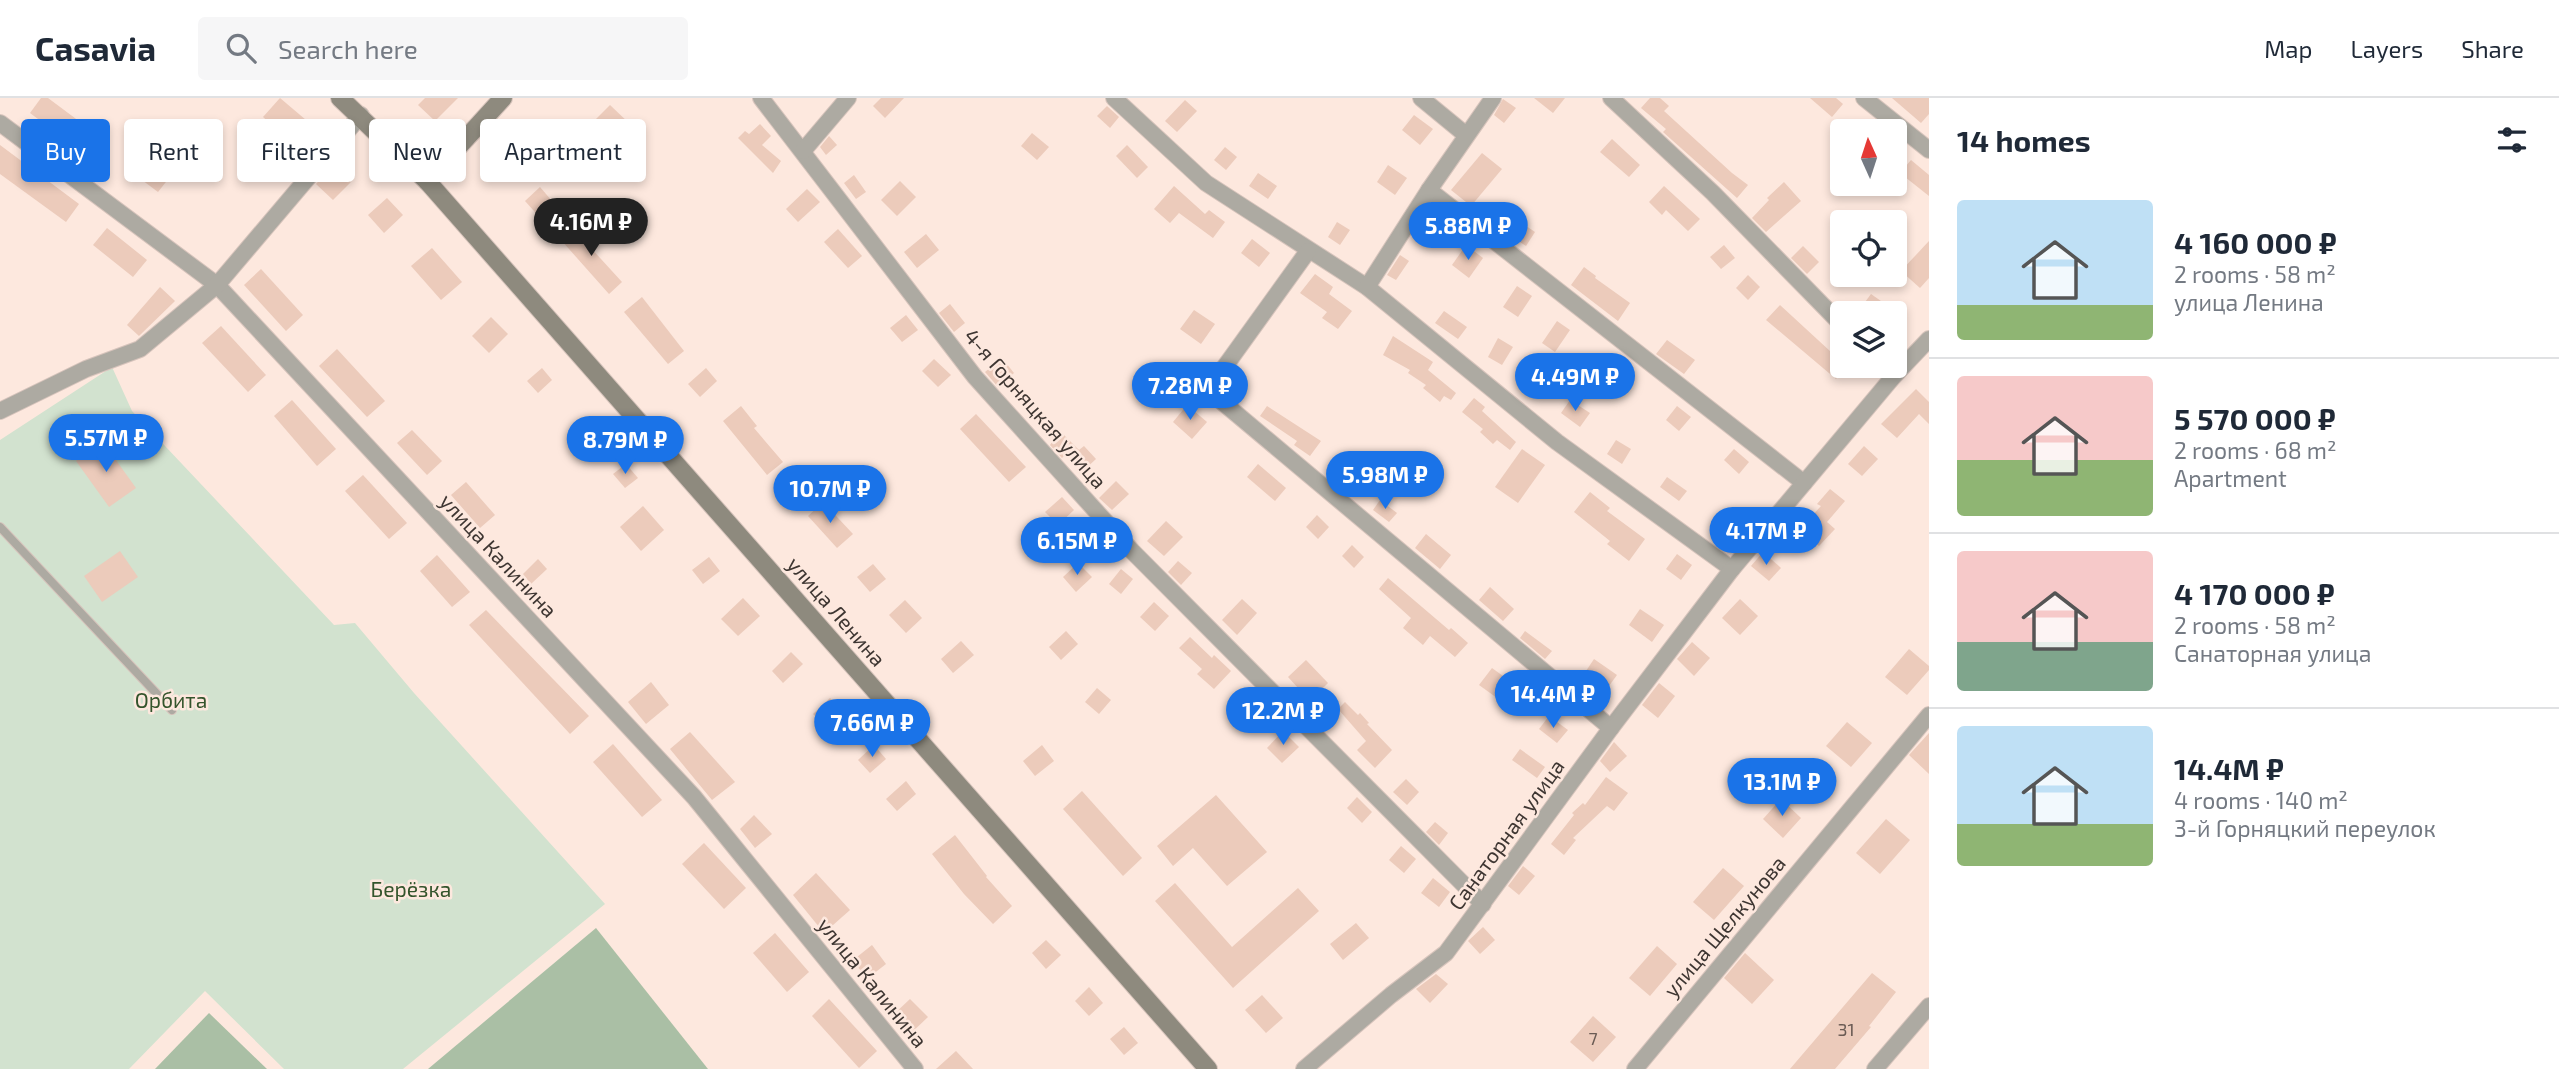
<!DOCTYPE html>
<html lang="en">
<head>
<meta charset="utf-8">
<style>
  :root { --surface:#fff; --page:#f6f6f7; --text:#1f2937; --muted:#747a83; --line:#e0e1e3; --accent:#1a73e8 }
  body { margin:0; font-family:"Exo 2",sans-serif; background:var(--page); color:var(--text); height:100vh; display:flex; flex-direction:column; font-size:26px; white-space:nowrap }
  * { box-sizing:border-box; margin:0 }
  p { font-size:23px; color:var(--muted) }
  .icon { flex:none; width:38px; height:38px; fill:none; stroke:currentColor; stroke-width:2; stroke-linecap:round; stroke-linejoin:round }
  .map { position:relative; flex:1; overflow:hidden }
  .drawer { display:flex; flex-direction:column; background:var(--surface); width:630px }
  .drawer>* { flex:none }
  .banner { position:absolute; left:21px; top:21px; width:665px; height:63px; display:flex; gap:14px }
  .needle { width:46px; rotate:357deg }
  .buttons { position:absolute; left:1830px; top:21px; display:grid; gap:14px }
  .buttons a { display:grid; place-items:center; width:77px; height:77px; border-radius:7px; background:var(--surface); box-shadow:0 4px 10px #0003; font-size:35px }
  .price { position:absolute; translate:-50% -60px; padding:0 16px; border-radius:24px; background:var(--accent); color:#fff; font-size:23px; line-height:46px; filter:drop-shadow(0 2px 4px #0008) }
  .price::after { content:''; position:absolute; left:50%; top:42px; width:21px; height:16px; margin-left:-10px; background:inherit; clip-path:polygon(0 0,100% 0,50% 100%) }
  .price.selected { background:#222; color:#fff }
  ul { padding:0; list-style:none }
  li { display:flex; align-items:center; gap:21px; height:175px; padding:0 28px }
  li+li { border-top:2px solid var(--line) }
  li span { display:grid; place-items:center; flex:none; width:196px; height:140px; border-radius:7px; color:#555 }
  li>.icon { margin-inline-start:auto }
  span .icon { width:84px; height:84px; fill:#fffc; stroke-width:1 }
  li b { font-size:30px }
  h2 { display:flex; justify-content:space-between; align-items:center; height:84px; padding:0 28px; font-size:30px }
  .tag { padding:0 24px; border-radius:7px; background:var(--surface); box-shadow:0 4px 10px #0003; font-size:24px; line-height:63px }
  .tag.selected { background:var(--accent); color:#fff }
  header { display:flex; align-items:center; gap:42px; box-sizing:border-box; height:98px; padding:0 35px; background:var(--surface); border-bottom:2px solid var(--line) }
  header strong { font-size:33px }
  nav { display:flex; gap:38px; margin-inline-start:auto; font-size:24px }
  .search { width:490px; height:63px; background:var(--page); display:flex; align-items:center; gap:18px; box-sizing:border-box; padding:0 24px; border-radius:7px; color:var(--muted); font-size:26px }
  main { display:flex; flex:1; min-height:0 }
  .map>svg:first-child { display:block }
</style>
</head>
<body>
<header>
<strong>Casavia</strong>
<div class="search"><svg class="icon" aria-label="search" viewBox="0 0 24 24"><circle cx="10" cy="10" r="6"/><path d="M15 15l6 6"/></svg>Search here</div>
<nav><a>Map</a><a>Layers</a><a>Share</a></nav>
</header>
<main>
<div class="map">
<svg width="1929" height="971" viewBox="0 0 1929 971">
  <rect width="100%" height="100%" fill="#fde8de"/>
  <!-- green -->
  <polygon fill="#d2e2cf" points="112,269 132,313 334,527 355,525 414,595 605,806 403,971 284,971 205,893 129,971 0,971 0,342"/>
  <!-- forest -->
  <g fill="#aabfa5">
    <polygon points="596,830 708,971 428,971"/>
    <polygon points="209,915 267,971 155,971"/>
  </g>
  <!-- building -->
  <g fill="#eccbbb">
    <polygon points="41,0 48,0 103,41 89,59 30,15"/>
    <polygon points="280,0 319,33 301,53 263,19"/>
    <polygon points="425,0 458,0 435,23 418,7"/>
    <polygon points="881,0 904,0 885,20 873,8"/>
    <polygon points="1534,0 1565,0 1553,15"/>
    <polygon points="1650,0 1660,0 1669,8 1664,13 1732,75 1748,87 1737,100 1663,34 1666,31 1641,10"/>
    <polygon points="1810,0 1836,0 1843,6 1832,19"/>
    <polygon points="1892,0 1929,0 1929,16 1921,25"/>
    <polygon points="1503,1 1516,10 1504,25 1494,17"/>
    <polygon points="1185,2 1197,13 1177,34 1165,23"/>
    <polygon points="610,7 632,28 616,44 594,23"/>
    <polygon points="1107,8 1119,19 1110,30 1097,18"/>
    <polygon points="1414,17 1433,31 1420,47 1402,32"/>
    <polygon points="760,26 771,38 762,47 781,63 773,75 738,40 745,33 749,36"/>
    <polygon points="1032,35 1049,49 1037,62 1021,48"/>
    <polygon points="829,38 837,47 826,57 820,49"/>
    <polygon points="1612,41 1640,67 1629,79 1600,54"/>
    <polygon points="514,45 528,60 507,80 493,65"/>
    <polygon points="0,47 79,106 66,124 0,76"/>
    <polygon points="1127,47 1148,69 1137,80 1116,58"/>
    <polygon points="1225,49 1237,59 1226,72 1214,62"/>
    <polygon points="1482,55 1502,71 1471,108 1451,92"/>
    <polygon points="149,57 173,75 158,94 134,76"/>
    <polygon points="1911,62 1929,77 1929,98 1900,75"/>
    <polygon points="333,67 351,84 333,102 316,86"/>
    <polygon points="1388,67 1407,80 1395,97 1377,84"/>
    <polygon points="1258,75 1277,88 1268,101 1249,88"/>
    <polygon points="854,77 866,94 856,101 844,85"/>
    <polygon points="900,83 916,99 897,118 881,102"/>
    <polygon points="1784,84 1801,103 1766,134 1752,120 1769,102 1767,100"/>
    <polygon points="1174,88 1205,116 1209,112 1225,124 1213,140 1179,115 1170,125 1154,111"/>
    <polygon points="1664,88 1700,121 1688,133 1666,112 1662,117 1649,104"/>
    <polygon points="540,89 558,110 543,123 525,103"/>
    <polygon points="807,91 820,104 798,124 786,111"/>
    <polygon points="387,100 403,117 384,135 368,117"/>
    <polygon points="1516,121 1535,134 1526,148 1506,135"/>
    <polygon points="1337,124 1350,132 1340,147 1328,139"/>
    <polygon points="579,126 595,144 590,149 622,184 609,196 561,142"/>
    <polygon points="107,130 147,162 133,179 93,147"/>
    <polygon points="838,131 862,158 848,170 824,144"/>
    <polygon points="926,136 939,152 917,170 904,154"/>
    <polygon points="1252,141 1270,155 1259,169 1241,155"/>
    <polygon points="1929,143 1929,180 1920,190 1901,173"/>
    <polygon points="1466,147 1483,160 1469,180 1452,167"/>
    <polygon points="1724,147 1735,160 1721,171 1710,159"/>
    <polygon points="1803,148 1819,164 1807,176 1791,160"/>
    <polygon points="432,150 462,184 441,202 411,168"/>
    <polygon points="1400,157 1409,163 1396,182 1387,177"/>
    <polygon points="1584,169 1596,178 1595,180 1630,205 1618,223 1571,187"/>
    <polygon points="261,171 303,217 286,233 244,187"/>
    <polygon points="1315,176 1333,189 1329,196 1352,213 1338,231 1322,220 1327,214 1300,195"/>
    <polygon points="1748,177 1760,189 1748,202 1736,190"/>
    <polygon points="1517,188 1532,198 1518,219 1503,209"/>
    <polygon points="160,189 175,203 139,238 127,227"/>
    <polygon points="1871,196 1898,215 1857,215"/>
    <polygon points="642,199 684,253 668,266 624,214"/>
    <polygon points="950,206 965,225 954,234 939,215"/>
    <polygon points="1780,207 1843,265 1843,268 1847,268 1836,281 1766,222"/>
    <polygon points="1194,212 1215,226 1201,246 1180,231"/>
    <polygon points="1444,213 1467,229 1458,241 1435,225"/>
    <polygon points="906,217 918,232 902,244 890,230"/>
    <polygon points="491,219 508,236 489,255 472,238"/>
    <polygon points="1557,223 1570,232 1555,254 1542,245"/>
    <polygon points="221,228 266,277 248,294 202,245"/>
    <polygon points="1393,238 1433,264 1428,272 1456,295 1451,302 1444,298 1440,304 1423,290 1426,287 1408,275 1410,272 1383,257"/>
    <polygon points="1498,240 1513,249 1502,267 1488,259"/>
    <polygon points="1667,242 1695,262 1684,276 1656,256"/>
    <polygon points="337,251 385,303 367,319 319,268"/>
    <polygon points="1002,260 1014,275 998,289 985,274"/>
    <polygon points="934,261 951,277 938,289 922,273"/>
    <polygon points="1148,266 1168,282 1153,299 1134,283"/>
    <polygon points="542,270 552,282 538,295 527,283"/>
    <polygon points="706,270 717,283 700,299 688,286"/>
    <polygon points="1232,276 1242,283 1230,297 1222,290"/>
    <polygon points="1916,291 1929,304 1929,326 1919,316 1897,340 1881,326"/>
    <polygon points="1474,300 1485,309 1482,313 1516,344 1510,352 1497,342 1493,346 1480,334 1483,331 1462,314"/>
    <polygon points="292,302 336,351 317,368 274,318"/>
    <polygon points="1570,302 1590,315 1580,329 1561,315"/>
    <polygon points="1187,307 1207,324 1192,341 1173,324"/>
    <polygon points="741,308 757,328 754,330 783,364 767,377 723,323"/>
    <polygon points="1267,308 1321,343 1310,358 1294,347 1297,343 1260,318"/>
    <polygon points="1677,308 1691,319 1679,333 1666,322"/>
    <polygon points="976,316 1026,369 1009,384 960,331"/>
    <polygon points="584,320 594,331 583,341 573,331"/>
    <polygon points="412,332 442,363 427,377 397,345"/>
    <polygon points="1060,333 1079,352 1084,348 1096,361 1083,373 1066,356 1062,360 1050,347"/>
    <polygon points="1616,342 1631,351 1622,366 1607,356"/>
    <polygon points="103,344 136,390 109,409 76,363"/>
    <polygon points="1864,348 1878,361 1862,378 1848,366"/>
    <polygon points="1522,351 1545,367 1518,405 1495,389"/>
    <polygon points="1734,351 1749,364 1739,376 1724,362"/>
    <polygon points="626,366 638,380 625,390 613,376"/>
    <polygon points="1258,366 1286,390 1275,403 1247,379"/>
    <polygon points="1350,373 1364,387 1353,398 1339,385"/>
    <polygon points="363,377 407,425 389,441 345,393"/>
    <polygon points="1667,379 1687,393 1679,403 1660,389"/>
    <polygon points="1116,383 1129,396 1112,412 1099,400"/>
    <polygon points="466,384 495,417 480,430 451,397"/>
    <polygon points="1830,391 1845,403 1827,424 1835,431 1819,448 1800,431 1821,408 1817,406"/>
    <polygon points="1590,394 1610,410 1607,413 1645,441 1629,463 1607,446 1610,443 1574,414"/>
    <polygon points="1062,399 1074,412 1058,427 1045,414"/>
    <polygon points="1380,402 1397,415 1389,424 1373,412"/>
    <polygon points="823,404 853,436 837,450 808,418"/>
    <polygon points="643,408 664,432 641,453 620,429"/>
    <polygon points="1317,417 1329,429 1318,441 1306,429"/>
    <polygon points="1166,423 1183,439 1164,458 1147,443"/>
    <polygon points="1426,436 1451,457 1440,471 1415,450"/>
    <polygon points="1352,447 1364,459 1354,470 1342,458"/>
    <polygon points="120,453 138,479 102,504 84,478"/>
    <polygon points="1763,454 1781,470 1769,483 1751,468"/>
    <polygon points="1677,456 1692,467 1681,482 1666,471"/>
    <polygon points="437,457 470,494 452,509 420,473"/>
    <polygon points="709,459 720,473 703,486 692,472"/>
    <polygon points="538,461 547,471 531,486 523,476"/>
    <polygon points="1178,463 1192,475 1181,487 1168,474"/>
    <polygon points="1078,465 1092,479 1076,494 1063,479"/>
    <polygon points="873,466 886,481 870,494 857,479"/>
    <polygon points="1121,471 1133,481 1121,496 1109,486"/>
    <polygon points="1388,480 1449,532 1451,530 1468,545 1455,559 1430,538 1423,547 1403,530 1411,520 1379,491"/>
    <polygon points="1490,489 1514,511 1503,523 1479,502"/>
    <polygon points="743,500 760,518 738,538 721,521"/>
    <polygon points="1242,501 1257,515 1237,537 1222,522"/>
    <polygon points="1740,501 1758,518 1740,537 1722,520"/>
    <polygon points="905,502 922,520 906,535 889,517"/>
    <polygon points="1154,504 1169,518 1155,533 1140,519"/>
    <polygon points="1640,511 1664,527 1652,544 1629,527"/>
    <polygon points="486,512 589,618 570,636 469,527"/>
    <polygon points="1066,533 1078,546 1061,562 1049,549"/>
    <polygon points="1525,533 1552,553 1545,561 1520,540"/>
    <polygon points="1190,539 1212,560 1214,557 1231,573 1214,591 1197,576 1202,571 1179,550"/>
    <polygon points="961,543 974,557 953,575 941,561"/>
    <polygon points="1692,544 1710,560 1694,578 1677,561"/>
    <polygon points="1909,551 1929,568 1929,572 1907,597 1885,579"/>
    <polygon points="791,554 803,566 783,585 772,573"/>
    <polygon points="1594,561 1617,577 1606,592 1584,576"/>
    <polygon points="1306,562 1328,585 1310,603 1288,579"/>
    <polygon points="1492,570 1510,583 1497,600 1479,587"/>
    <polygon points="651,584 669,607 646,626 628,604"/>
    <polygon points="1659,585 1675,598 1658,620 1642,607"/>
    <polygon points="1097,590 1111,602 1099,616 1085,604"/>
    <polygon points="830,600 841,611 825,627 813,616"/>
    <polygon points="1345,604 1358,617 1360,615 1369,625 1367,626 1392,652 1375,670 1357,652 1366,643 1338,611"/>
    <polygon points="1549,618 1568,632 1557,645 1539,631"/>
    <polygon points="1847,624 1872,645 1851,669 1826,648"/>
    <polygon points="1283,633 1299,649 1282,665 1267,650"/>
    <polygon points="690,634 735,684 712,702 670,651"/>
    <polygon points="1929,635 1929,676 1909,657"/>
    <polygon points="1614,644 1627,658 1610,674 1600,663"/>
    <polygon points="613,646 662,702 642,719 593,664"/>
    <polygon points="874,647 886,661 870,675 858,662"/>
    <polygon points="1042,647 1054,663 1035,678 1023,663"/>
    <polygon points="1520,651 1545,669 1537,680 1512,662"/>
    <polygon points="1606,679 1628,695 1614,713 1607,708 1573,740 1576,742 1564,757 1551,746 1574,717 1572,715 1583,705 1585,707"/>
    <polygon points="1406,681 1419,694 1407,707 1393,694"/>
    <polygon points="906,683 916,696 897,713 886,701"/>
    <polygon points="1082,693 1142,760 1123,778 1063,711"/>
    <polygon points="1216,697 1267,754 1227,788 1193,750 1173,768 1157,748"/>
    <polygon points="1357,699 1372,714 1362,725 1347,710"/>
    <polygon points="1781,701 1801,720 1783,740 1763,721"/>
    <polygon points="754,717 772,736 755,750 740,731"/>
    <polygon points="1886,721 1910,742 1880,776 1856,755"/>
    <polygon points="1435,724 1448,735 1439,747 1426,734"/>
    <polygon points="955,737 987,778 986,779 1012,808 993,826 964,796 932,756"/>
    <polygon points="704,745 746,790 724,811 682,766"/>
    <polygon points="1401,748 1416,761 1404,775 1389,762"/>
    <polygon points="1523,768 1535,778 1519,797 1508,788"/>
    <polygon points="1723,770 1744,788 1714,822 1693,804"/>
    <polygon points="816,775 850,812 824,835 793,797"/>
    <polygon points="1433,780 1450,794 1439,809 1421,795"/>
    <polygon points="1175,785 1232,849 1298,790 1319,813 1233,890 1155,803"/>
    <polygon points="1356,825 1369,840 1343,862 1330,846"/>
    <polygon points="1483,829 1495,842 1480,856 1468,843"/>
    <polygon points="775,835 809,874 787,894 753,855"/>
    <polygon points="1046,842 1061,857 1046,871 1032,855"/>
    <polygon points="872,847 886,866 868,880 852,863"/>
    <polygon points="1657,848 1677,866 1650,898 1629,880"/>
    <polygon points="1745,855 1774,882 1752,906 1724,880"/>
    <polygon points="1872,875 1896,894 1869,928 1871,929 1835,971 1790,971"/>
    <polygon points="1436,876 1448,886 1430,905 1416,891"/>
    <polygon points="1089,889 1103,905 1089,918 1075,903"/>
    <polygon points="1262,897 1283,920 1266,935 1245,912"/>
    <polygon points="829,901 877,953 859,970 812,918"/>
    <polygon points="910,901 928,919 909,937 893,917"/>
    <polygon points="1593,918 1616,939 1593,964 1570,944"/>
    <polygon points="1124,929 1138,945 1124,957 1110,941"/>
    <polygon points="956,953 973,971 936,971"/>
  </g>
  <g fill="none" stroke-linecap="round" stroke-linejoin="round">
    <defs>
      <polyline id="lane" points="0,429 172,612"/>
      <g id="street">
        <polyline points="761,0 975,279 1132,453 1483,806"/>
        <polyline points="1114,0 1206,85 1367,189 1557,344 1732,471"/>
        <polyline points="1421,0 1466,37"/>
        <polyline points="1611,0 1713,95 1843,228"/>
        <polyline points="1864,0 1929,52"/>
        <polyline points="0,25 217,187 694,699 915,971"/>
        <polyline points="803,53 848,0"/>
        <polyline points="1429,92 1804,385"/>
        <polyline points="1308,153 1208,292 1611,630"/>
        <polyline points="1367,189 1429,92 1493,0"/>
        <polyline points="0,313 86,271 140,251 217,187 361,17"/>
        <polyline points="1304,971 1391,897 1446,855 1611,630 1732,471 1893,279 1929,241"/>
        <polyline points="1635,971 1929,617"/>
        <polyline points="1875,971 1929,908"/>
      </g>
      <g id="secondary">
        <polyline points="340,0 427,83 1208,971"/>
        <polyline points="427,83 503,0"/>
      </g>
    </defs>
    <!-- lane casing -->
    <use href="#lane" stroke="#d7c4bc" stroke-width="10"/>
    <!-- street casing -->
    <use href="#street" stroke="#d7c4bc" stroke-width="18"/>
    <!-- secondary casing -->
    <use href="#secondary" stroke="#d7c4bc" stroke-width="20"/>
    <!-- lane -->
    <use href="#lane" stroke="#adaaa2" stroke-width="8"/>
    <!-- street -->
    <use href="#street" stroke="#adaaa2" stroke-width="16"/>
    <!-- secondary -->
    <use href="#secondary" stroke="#8e8a7e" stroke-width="18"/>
  </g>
  <g text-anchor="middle" stroke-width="5" stroke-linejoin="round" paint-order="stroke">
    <!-- number labels -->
    <g font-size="18" fill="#6a5b54">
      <text x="1846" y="938">31</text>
      <text x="1593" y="947">7</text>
    </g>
    <!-- street labels -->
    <g font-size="21" fill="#3e3632" stroke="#fde8de">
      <text transform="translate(1035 311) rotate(49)" y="7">4-я Горняцкая улица</text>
      <text transform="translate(498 458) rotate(47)" y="7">улица Калинина</text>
      <text transform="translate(836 514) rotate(49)" y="7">улица Ленина</text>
      <text transform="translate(1507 737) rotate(-54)" y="7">Санаторная улица</text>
      <text transform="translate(1725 829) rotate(-50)" y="7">улица Щелкунова</text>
      <text transform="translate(872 885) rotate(51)" y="7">улица Калинина</text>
    </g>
    <!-- park labels -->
    <g font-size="21" fill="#34542c" stroke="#fde8de">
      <text x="171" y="610">Орбита</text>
      <text x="411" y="799">Берёзка</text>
    </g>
  </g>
</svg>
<div class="buttons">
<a><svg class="needle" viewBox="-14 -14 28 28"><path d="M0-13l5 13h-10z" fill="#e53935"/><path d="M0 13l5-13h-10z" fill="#747a83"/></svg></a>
<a><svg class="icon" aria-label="locate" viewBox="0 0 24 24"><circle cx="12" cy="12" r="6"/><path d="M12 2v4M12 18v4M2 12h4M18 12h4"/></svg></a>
<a><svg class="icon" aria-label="layers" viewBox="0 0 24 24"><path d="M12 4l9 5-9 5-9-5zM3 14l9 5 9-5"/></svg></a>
</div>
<b class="price selected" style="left:591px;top:160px">4.16M ₽</b>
<b class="price" style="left:1468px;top:164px">5.88M ₽</b>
<b class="price" style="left:1575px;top:315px">4.49M ₽</b>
<b class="price" style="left:1190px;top:324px">7.28M ₽</b>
<b class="price" style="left:106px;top:376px">5.57M ₽</b>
<b class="price" style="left:625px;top:378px">8.79M ₽</b>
<b class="price" style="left:1385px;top:413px">5.98M ₽</b>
<b class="price" style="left:830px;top:427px">10.7M ₽</b>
<b class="price" style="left:1766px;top:469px">4.17M ₽</b>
<b class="price" style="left:1077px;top:479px">6.15M ₽</b>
<b class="price" style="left:1553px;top:632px">14.4M ₽</b>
<b class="price" style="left:1283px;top:649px">12.2M ₽</b>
<b class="price" style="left:872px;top:661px">7.66M ₽</b>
<b class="price" style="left:1782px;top:720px">13.1M ₽</b>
<div class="banner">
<a class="tag selected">Buy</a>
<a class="tag">Rent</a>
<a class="tag">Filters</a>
<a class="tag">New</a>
<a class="tag">Apartment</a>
</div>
</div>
<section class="drawer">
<h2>14 homes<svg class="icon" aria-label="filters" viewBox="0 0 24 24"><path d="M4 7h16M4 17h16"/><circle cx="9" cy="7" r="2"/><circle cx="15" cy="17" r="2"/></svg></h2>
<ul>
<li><span style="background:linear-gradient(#bfe0f5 75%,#8fb573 0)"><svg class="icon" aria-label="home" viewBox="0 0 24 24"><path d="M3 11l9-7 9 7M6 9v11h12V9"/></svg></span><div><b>4 160 000 ₽</b><p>2 rooms · 58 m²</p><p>улица Ленина</p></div></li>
<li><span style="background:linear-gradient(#f6c9c9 60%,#8fb573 0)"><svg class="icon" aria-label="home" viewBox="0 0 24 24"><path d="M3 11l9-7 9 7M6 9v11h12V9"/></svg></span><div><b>5 570 000 ₽</b><p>2 rooms · 68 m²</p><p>Apartment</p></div></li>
<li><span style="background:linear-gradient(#f6c9c9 65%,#7fa58c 0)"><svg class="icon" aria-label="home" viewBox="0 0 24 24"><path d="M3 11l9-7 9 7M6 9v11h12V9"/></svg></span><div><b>4 170 000 ₽</b><p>2 rooms · 58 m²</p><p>Санаторная улица</p></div></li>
<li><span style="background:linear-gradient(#bfe0f5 70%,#8fb573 0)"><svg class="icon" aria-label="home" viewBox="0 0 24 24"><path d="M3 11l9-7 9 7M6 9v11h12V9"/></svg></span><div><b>14.4M ₽</b><p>4 rooms · 140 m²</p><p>3-й Горняцкий переулок</p></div></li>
</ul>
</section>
</main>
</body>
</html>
